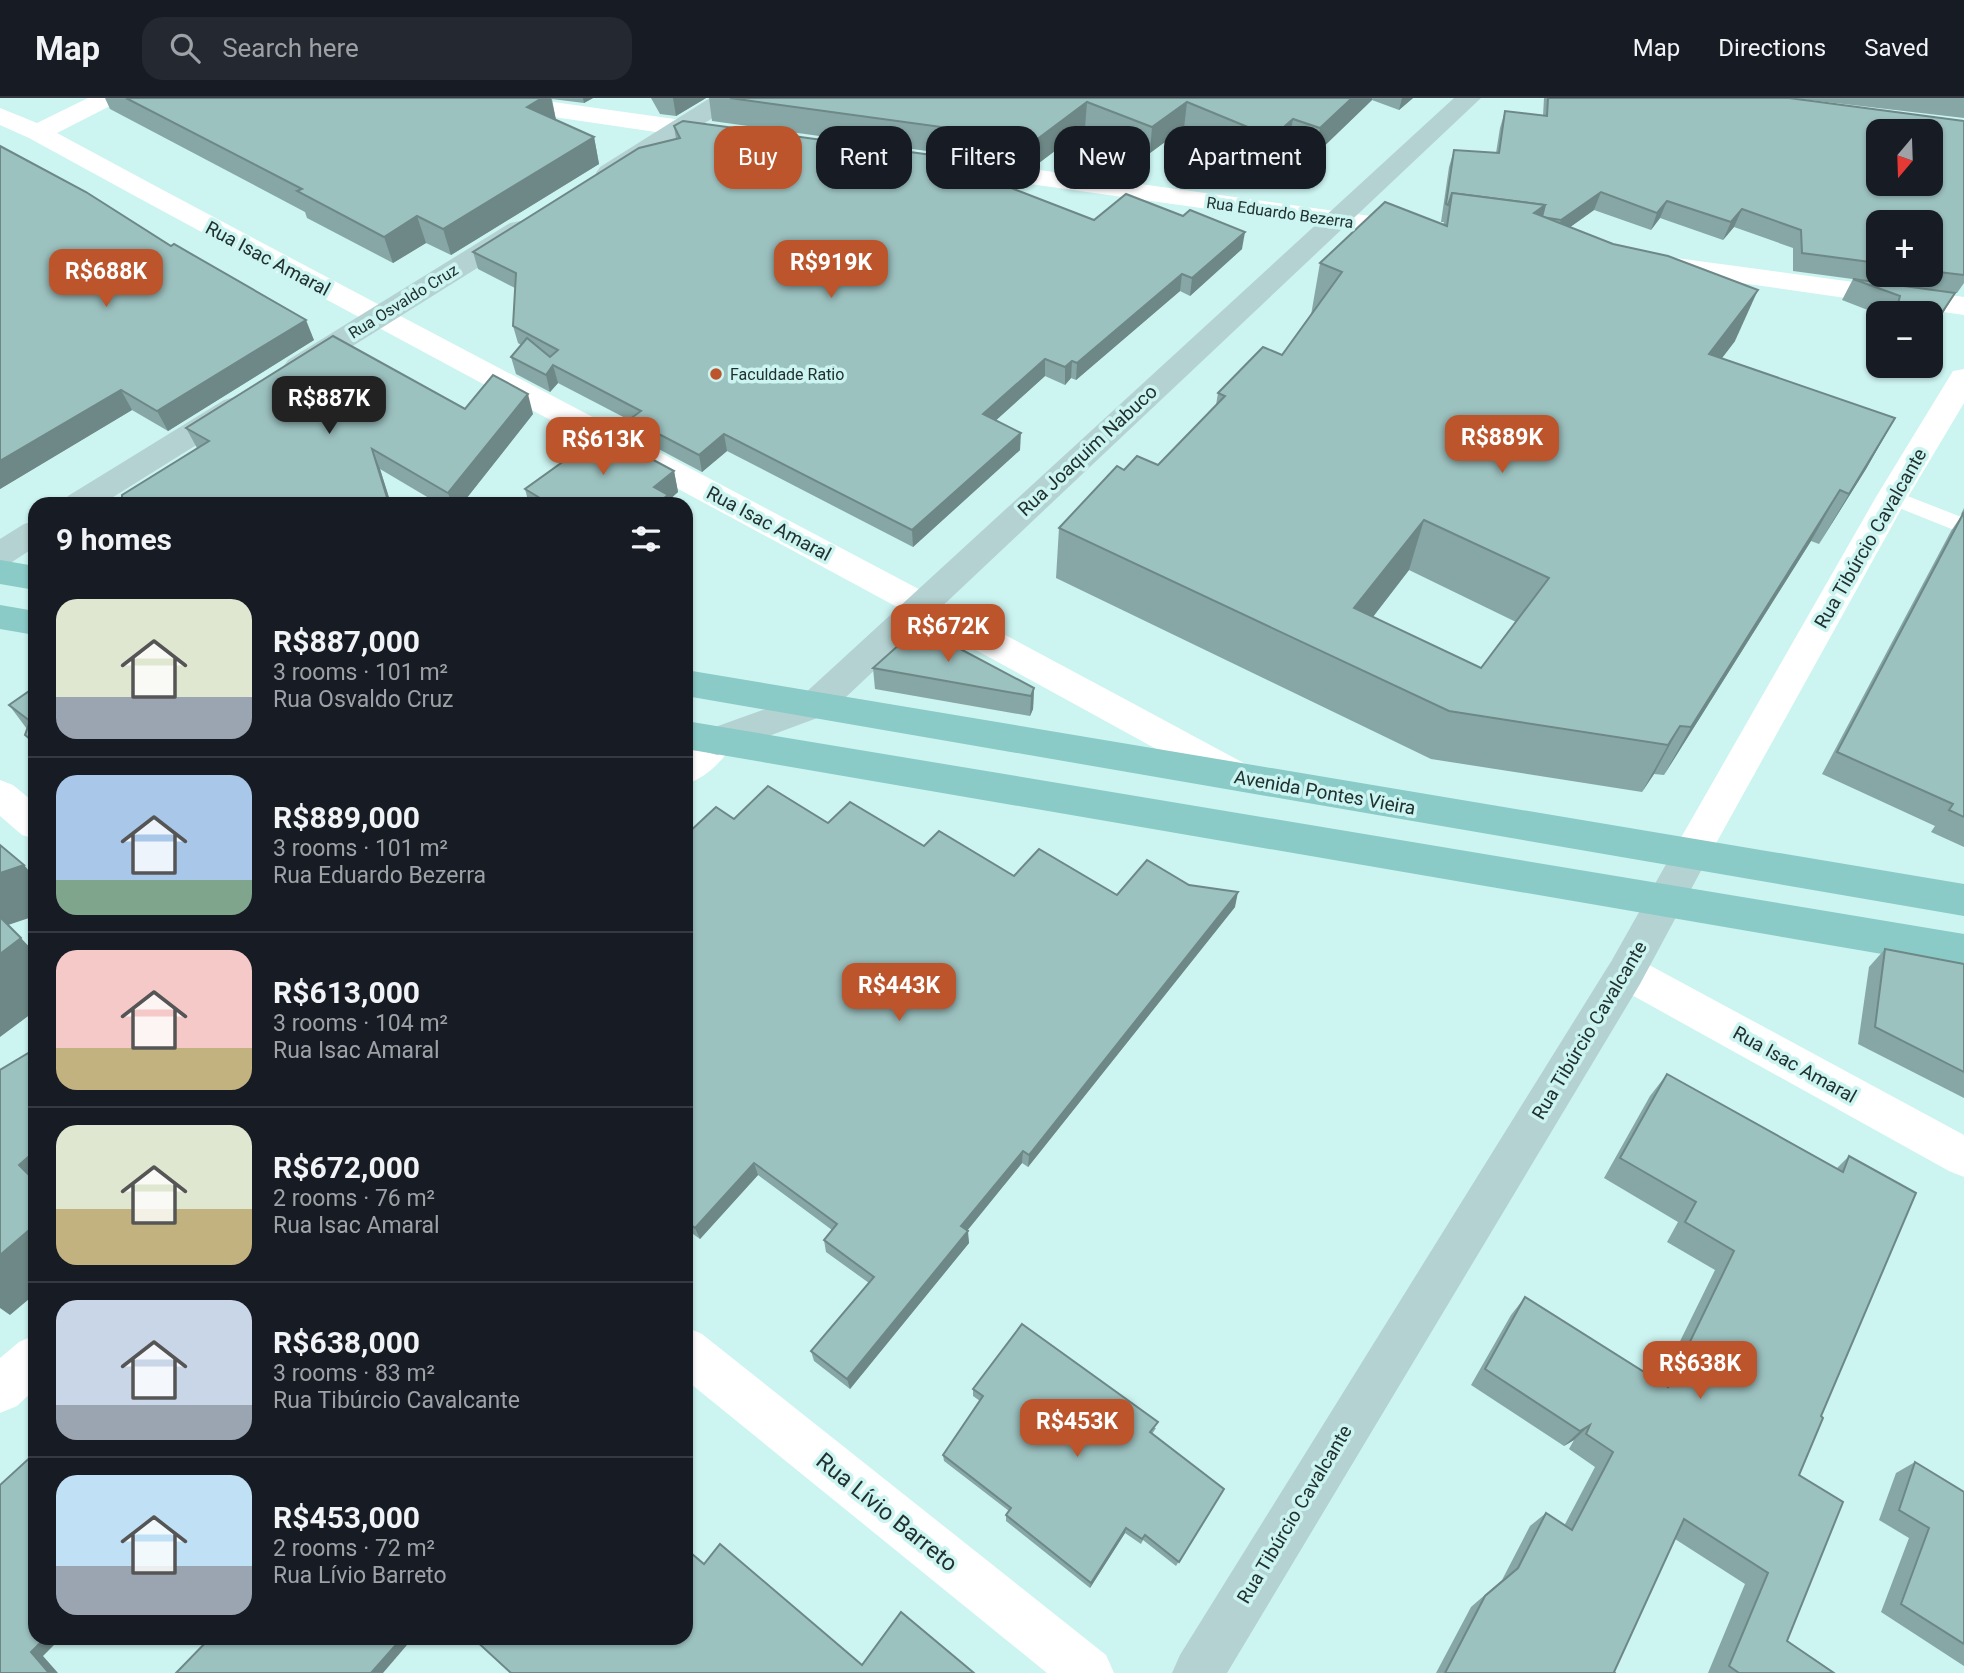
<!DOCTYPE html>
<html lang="en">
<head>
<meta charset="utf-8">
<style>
  :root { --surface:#171b24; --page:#242831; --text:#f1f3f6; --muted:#9ea1a6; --line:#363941; --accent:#bc552b }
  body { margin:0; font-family:Roboto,sans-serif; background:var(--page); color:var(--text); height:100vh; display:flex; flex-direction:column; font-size:26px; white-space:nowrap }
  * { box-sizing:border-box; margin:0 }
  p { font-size:23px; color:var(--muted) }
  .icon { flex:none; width:38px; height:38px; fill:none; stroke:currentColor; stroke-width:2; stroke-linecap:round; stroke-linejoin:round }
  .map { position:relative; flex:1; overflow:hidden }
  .side { position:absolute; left:28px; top:399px; width:665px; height:1148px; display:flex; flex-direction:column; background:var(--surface); border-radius:21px; box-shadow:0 2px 5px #0004 }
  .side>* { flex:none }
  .hud { position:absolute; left:714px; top:28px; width:665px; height:63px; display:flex; gap:14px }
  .needle { width:46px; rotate:199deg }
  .tools { position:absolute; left:1866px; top:21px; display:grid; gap:14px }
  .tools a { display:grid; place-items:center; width:77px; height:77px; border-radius:14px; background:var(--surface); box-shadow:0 2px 5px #0004; font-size:35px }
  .price { position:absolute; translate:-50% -60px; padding:0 16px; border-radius:14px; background:var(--accent); color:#fff; font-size:23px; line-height:46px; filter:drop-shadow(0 2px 4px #0008) }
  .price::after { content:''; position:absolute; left:50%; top:42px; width:21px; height:16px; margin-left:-10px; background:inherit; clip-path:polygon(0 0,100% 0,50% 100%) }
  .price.selected { background:#222; color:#fff }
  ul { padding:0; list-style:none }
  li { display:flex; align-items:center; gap:21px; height:175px; padding:0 28px }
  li+li { border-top:2px solid var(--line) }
  li span { display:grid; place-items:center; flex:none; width:196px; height:140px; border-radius:21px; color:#555 }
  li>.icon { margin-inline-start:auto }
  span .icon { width:84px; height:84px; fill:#fffc; stroke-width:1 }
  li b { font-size:30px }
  h2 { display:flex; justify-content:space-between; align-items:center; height:84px; padding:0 28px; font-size:30px }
  .chip { padding:0 24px; border-radius:21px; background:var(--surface); box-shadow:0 2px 5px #0004; font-size:24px; line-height:63px }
  .chip.selected { background:var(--accent); color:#fff }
  header { display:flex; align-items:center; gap:42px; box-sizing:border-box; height:98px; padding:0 35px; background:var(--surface); border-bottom:2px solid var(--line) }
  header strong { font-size:33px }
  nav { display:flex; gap:38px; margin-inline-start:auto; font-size:24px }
  .search { width:490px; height:63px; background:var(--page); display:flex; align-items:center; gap:18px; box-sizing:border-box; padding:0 24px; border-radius:21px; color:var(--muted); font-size:26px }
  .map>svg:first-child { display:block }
</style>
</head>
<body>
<header>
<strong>Map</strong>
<div class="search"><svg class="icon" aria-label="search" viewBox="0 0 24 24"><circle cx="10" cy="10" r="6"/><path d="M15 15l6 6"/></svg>Search here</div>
<nav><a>Map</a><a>Directions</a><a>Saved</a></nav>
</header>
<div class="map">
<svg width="1964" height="1575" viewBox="0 0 1964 1575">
  <rect width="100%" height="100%" fill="#ccf4f1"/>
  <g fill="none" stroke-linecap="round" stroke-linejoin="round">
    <!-- lane -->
    <polygon fill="#fff" fill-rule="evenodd" points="1892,392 1964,420 1964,436 1884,404 1881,399 1884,394"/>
    <!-- street -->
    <g fill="#fff" fill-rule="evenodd">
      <path d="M88 0H119L116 5 57 35C454 249 855 454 1251 669L1256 679 1251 689 1238 693 1225 689C829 469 427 258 29 40L0 27V10L37 25Z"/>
      <polygon points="460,0 525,0 717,27 726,30 730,35 726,40 717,43 472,7 463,5"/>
      <polygon points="961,61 1414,124 1424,126 1428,132 1424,138 1414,140 952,75 948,69 952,63"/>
      <polygon points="1654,157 1964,199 1964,217 1644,171 1640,165 1644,159"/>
      <polygon points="1964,271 1964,305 1908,399 1704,767 1691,771 1678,767 1672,756 1678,745 1876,399 1953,273"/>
      <path d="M717 629 730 633 735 643C725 661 706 680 686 686V650L704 633Z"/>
      <polygon points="0,682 13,687 35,705 35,741 22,737 0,718"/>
      <polygon points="1626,857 1640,862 1964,1037 1964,1079 1949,1073 1612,886 1606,874 1612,862"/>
      <polygon points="686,1229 702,1236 1106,1557 1114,1575 1047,1575 686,1282"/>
      <polygon points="35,1237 35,1291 17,1308 0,1315 0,1260 19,1244"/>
    </g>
    <!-- secondary -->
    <g fill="#b4d2d1" fill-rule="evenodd">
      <polygon points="710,0 739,0 736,5 618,81 609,83 600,81 596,75 600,69"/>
      <polygon points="1454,0 1481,0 828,616 717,657 704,653 699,643 704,633 802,598"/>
      <polygon points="520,123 530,125 534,131 530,137 308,276 298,278 288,276 283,269 288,262 510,125"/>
      <polygon points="235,299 246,302 250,309 246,316 102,406 63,406 68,398 224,302"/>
      <polygon points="35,423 35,449 12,464 0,467 0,441 24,426"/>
      <polygon points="1691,741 1704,745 1710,756 1640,886 1227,1575 1172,1575 1180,1557 1612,862 1678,745"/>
    </g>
    <!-- primary -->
    <g fill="#8acac7" fill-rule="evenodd">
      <polygon points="0,462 35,468 35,492 0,486"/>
      <polygon points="0,507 35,513 35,537 0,531"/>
      <polygon points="686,572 1964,786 1964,818 686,598"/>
      <polygon points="686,623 1964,836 1964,870 686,651"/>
    </g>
  </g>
  <!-- wall -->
  <g fill="#86a7a5" fill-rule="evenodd">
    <polygon points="105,0 593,0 584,5 552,1 556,22 594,39 599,66 451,157 426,145 393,165 307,120 305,114 110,11"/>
    <polygon points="651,0 706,0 676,18 660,16"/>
    <polygon points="709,0 1413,0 1399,12 1372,2 1315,57 1288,47 1271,63 1254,56 1251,58 1184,30 1150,55 1085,30 1035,68 712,23"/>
    <path d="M1544 0H1789L1964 23V185L1957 195 1793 173V150L1734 129 1723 142 1660 120 1651 132 1594 112 1570 129 1735 243 1722 260 1895 320 1866 371 1819 446 1811 443 1664 677 1654 676 1642 694 1431 661 1056 480 1059 430 1124 372 1158 367 1216 307 1218 295 1282 257 1311 217 1320 165 1443 127 1444 124H1441L1449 69 1454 52 1496 55 1500 30 1505 13 1543 18ZM1878 124H1930V177H1878ZM1409 472 1516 524 1481 570 1373 519Z"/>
    <polygon points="1792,0 1964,0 1964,20"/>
    <polygon points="674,28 1012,68 1011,86 1008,88 1094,122 1242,151 1190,198 1180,193 1076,282 1071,280 1065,287 1045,278 995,323 1020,352 913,449 727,353 702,374 634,338 631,323 558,285 550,294 516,276 511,259 521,247 518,245 513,228 515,190 478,171 473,154 676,41"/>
    <polygon points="0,48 314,242 168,333 132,312 0,391"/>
    <polygon points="1853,181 1955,195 1930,234 1930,215 1878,216 1842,202"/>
    <polygon points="465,311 533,316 462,406 439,406 380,371 391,406 122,406 197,350 186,330"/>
    <polygon points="674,373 678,394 669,402 670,406 529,406 525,391"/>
    <polygon points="1964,410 1964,749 1931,734 1935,728 1822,676 1951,433 1962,417 1961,416"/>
    <polygon points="873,570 1034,590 1033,611 1030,618 875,591"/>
    <polygon points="35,589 35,650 25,637 27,631 9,607"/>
    <polygon points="734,721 828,725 924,748 1014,778 1117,797 1189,787 1235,809 1028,1069 1022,1065 967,1133 969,1145 850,1291 814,1263 811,1253 869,1185 826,1154 824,1142 832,1132 758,1077 700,1141 686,1131 686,737"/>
    <polygon points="1885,851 1964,866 1964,1000 1858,946 1869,869"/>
    <polygon points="1667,976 1837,1070 1849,1058 1821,1318 1799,1377 1787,1543 1834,1575 1708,1575 1745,1486 1675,1441 1614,1574 1615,1575 1436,1575 1471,1509 1502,1482 1530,1428 1546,1415 1564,1428 1595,1369 1569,1351 1574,1342 1564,1348 1471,1287 1511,1217 1525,1199 1660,1284 1715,1172 1667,1144 1678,1124 1604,1080 1650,998"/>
    <polygon points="973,1291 1156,1330 1152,1336 1224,1391 1176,1468 1143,1442 1141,1446 1125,1435 1090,1490 1006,1423 1006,1417 1009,1413 944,1363 943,1357 980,1303 973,1298"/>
    <polygon points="1915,1364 1964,1394 1964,1568 1881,1514 1909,1440 1879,1422 1896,1375"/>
  </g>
  <!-- shaded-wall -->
  <g fill="#6d8886">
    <polygon points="542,0 551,0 556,22 533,35 527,9"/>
    <polygon points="583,0 593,0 584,5"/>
    <polygon points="673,0 706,0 676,18"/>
    <polygon points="1352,0 1372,0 1372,2 1315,57 1320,30"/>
    <polygon points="1402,0 1413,0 1399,12"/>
    <polygon points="1087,4 1085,30 1035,68 1036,42"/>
    <polygon points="1187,4 1184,30 1150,55 1152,29"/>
    <polygon points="1293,21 1288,47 1271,63 1276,36"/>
    <polygon points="1258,30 1254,56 1251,58 1255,32"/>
    <polygon points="594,39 599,66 451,157 443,131"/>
    <polygon points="1012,68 1011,86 992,100 993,83"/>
    <polygon points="1601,94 1594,112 1555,140 1561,122"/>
    <polygon points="1667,103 1660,120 1651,132 1657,115"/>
    <polygon points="1545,107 1529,158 1534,115"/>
    <polygon points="1742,111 1734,129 1723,142 1731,124"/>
    <polygon points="417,118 426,145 393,165 384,139"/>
    <polygon points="1245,134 1242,151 1190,198 1192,180"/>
    <polygon points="1182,176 1180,193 1076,282 1077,265"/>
    <polygon points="1758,192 1735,243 1686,307 1709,256"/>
    <polygon points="1955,195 1942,217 1930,234 1943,213"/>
    <polygon points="306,222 314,242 168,333 157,313"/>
    <polygon points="1045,261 1045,278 983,334 983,316"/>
    <polygon points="1072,263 1071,280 1065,287 1065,269"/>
    <polygon points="553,267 558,285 550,294 546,277"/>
    <polygon points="121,292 132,312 0,391 0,363"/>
    <polygon points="528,296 533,316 462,406 452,406 448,395"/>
    <polygon points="1895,320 1866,371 1819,446 1849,396"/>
    <polygon points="1021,335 1020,352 913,449 912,432"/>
    <polygon points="724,336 727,353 702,374 699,357"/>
    <polygon points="372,351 380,371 391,406 389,406"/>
    <polygon points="674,373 678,394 669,402 670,406 656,406 654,389"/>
    <polygon points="1840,392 1811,443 1664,677 1691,629"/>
    <polygon points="1424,422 1409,472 1341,560 1354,510"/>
    <polygon points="1034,590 1033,611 1030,618 1031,598"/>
    <polygon points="1680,628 1654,676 1642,694 1668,647"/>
    <polygon points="24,767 35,780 35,818 5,828 0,823 0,775"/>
    <polygon points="1238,794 1235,809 1028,1069 1029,1057"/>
    <polygon points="21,840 35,855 35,898 29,903 35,910 35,913 0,939 0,856"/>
    <polygon points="35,1053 35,1083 19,1067"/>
    <polygon points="1023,1053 1022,1065 961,1140 961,1128"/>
    <polygon points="754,1065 758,1077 700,1141 695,1130"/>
    <polygon points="35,1127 35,1196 10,1217 0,1210 0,1157"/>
    <polygon points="968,1133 969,1145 850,1291 847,1281"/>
    <polygon points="1590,1327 1574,1342 1564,1348 1580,1333"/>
    <polygon points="1126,1430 1125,1435 1090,1490 1091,1485"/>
    <polygon points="45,1540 61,1540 43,1558 58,1575 49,1575 31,1554"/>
    <polygon points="402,1540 413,1540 383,1575 371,1575"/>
  </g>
  <!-- building -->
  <g fill="#9cc2c0" stroke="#6d8886" stroke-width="2" fill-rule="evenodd">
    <polygon points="126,0 542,0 527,9 594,39 443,131 417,118 384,139 297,93 302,91"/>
    <polygon points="730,0 1352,0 1320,30 1293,21 1276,36 1258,30 1255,32 1187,4 1152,29 1087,4 1036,42"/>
    <path d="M1548 0H1789L1964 23V177L1930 173V124H1878V165L1802 155 1801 132 1742 111 1731 124 1667 103 1657 115 1601 94 1561 122 1542 119 1545 107 1452 95 1448 107 1446 106 1454 52 1499 55 1505 13 1547 18ZM1878 33H1930V86H1878Z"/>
    <polygon points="683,23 1012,68 993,83 1094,122 1126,96 1183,118 1190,112 1245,134 1192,180 1182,176 1077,265 1072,263 1065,269 1045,261 983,316 1021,335 912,432 724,336 699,357 630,321 641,313 553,267 546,277 511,259 527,240 550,259 558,252 513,228 516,175 473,154 639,50 680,40 674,28"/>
    <polygon points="0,48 86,94 171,148 174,146 306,222 157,313 121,292 0,363"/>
    <path d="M1452 95 1545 107 1534 115 1613 146 1668 158 1758 192 1709 256 1895 320 1849 396 1840 392 1691 629 1680 628 1668 647 1449 613 1059 430 1117 368 1124 372 1137 358 1158 367 1225 298 1218 295 1263 249 1282 257 1342 174 1320 165 1385 104 1447 128ZM1424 422 1549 480 1481 570 1354 510Z"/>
    <polygon points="1853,181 1955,195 1943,213 1898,206 1900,198"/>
    <polygon points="333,238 465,311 493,277 528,296 448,395 372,351 389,406 122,406 122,397 209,343 186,330"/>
    <polygon points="603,335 674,373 654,389 668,397 656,406 550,406 525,391"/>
    <polygon points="1964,414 1964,719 1949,712 1953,706 1837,654"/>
    <polygon points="919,529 1034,590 1031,598 873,570"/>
    <polygon points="35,589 35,645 25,637 30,623 9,607"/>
    <polygon points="768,688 828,725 850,704 924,748 939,733 1014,778 1039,751 1117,797 1147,762 1189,787 1238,794 1029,1057 1023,1053 961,1128 968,1133 847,1281 811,1253 874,1179 824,1142 837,1126 754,1065 695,1130 686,1123 686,737 716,709 734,721"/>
    <polygon points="0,747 24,767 0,775"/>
    <polygon points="0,819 21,840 0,856"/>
    <polygon points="1885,851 1964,866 1964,974 1875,929"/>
    <polygon points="35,951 35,1053 19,1067 35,1083 35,1127 0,1157 0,972"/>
    <polygon points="1667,976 1843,1074 1849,1058 1916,1095 1821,1318 1823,1320 1799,1377 1843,1404 1787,1543 1834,1575 1739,1575 1729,1568 1768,1475 1684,1421 1614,1574 1615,1575 1445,1575 1485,1498 1518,1470 1546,1415 1572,1432 1613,1354 1586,1336 1590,1327 1580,1333 1485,1271 1525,1199 1668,1289 1734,1153 1685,1124 1696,1104 1620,1060"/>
    <polygon points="1022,1226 1158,1324 1150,1334 1224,1391 1179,1464 1145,1437 1142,1441 1126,1430 1091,1485 1006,1417 1011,1410 943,1357 983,1298 973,1291"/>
    <polygon points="35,1355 35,1540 45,1540 31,1554 49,1575 0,1575 0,1387"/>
    <polygon points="1915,1364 1964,1394 1964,1546 1901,1506 1929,1430 1899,1412"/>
    <polygon points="720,1446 862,1567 901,1514 974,1575 511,1575 473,1540 686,1540 686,1451 704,1466"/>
    <polygon points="210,1540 402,1540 371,1575 176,1575"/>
  </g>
  <!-- markers -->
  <circle fill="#bc552b" stroke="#ccf4f1" stroke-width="2.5" cx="716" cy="276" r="7"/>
  <g text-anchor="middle" stroke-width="7" stroke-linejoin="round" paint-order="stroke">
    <!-- far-street labels -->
    <g font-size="16" fill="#213130" stroke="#ccf4f1">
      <text transform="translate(1280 114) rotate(8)" y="6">Rua Eduardo Bezerra</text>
      <text transform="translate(403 203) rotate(-32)" y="6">Rua Osvaldo Cruz</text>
    </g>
    <!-- far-poi labels -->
    <g font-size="16" fill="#213130" stroke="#ccf4f1" text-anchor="start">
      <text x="730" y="282">Faculdade Ratio</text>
    </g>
    <!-- street labels -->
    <g font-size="19" fill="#213130" stroke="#ccf4f1">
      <text transform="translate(268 160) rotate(28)" y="7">Rua Isac Amaral</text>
      <text transform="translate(1087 352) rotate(-43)" y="7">Rua Joaquim Nabuco</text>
      <text transform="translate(769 425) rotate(28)" y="7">Rua Isac Amaral</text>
      <text transform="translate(1870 440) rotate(-60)" y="7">Rua Tibúrcio Cavalcante</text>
      <text transform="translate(1325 694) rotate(10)" y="7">Avenida Pontes Vieira</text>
      <text transform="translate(1589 932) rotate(-59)" y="7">Rua Tibúrcio Cavalcante</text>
      <text transform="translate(1795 966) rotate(29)" y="7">Rua Isac Amaral</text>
      <text transform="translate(1294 1416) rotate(-59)" y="7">Rua Tibúrcio Cavalcante</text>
    </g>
    <!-- near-street labels -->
    <g font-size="23" fill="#213130" stroke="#ccf4f1">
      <text transform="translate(887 1414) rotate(39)" y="8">Rua Lívio Barreto</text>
    </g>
  </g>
</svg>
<div class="tools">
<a><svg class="needle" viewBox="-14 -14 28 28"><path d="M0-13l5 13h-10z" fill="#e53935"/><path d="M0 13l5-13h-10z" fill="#9ea1a6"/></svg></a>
<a>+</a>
<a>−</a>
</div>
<b class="price" style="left:831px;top:202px">R$919K</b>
<b class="price" style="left:106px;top:211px">R$688K</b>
<b class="price selected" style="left:329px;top:338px">R$887K</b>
<b class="price" style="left:1502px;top:377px">R$889K</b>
<b class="price" style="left:603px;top:379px">R$613K</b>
<b class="price" style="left:948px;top:566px">R$672K</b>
<b class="price" style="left:899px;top:925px">R$443K</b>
<b class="price" style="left:1700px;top:1303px">R$638K</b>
<b class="price" style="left:1077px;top:1361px">R$453K</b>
<div class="hud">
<a class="chip selected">Buy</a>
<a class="chip">Rent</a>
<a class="chip">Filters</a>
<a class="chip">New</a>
<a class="chip">Apartment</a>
</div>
<section class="side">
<h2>9 homes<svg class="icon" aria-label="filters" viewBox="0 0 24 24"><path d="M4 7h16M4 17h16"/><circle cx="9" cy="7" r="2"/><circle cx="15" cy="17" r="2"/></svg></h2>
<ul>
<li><span style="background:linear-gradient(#dfe7d0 70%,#9aa5b1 0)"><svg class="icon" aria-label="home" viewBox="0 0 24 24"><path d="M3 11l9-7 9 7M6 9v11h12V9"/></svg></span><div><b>R$887,000</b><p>3 rooms · 101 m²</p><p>Rua Osvaldo Cruz</p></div></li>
<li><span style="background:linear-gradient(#a9c7e8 75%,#7fa58c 0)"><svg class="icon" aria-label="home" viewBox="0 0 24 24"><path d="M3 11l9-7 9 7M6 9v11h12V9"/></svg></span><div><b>R$889,000</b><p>3 rooms · 101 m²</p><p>Rua Eduardo Bezerra</p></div></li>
<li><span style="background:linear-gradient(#f6c9c9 70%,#c2b280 0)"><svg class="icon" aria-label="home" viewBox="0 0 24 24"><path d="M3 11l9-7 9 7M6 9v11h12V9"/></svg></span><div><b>R$613,000</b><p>3 rooms · 104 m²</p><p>Rua Isac Amaral</p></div></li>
<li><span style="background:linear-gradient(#dfe7d0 60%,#c2b280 0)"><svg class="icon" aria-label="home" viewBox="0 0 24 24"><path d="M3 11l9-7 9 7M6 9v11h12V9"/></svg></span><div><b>R$672,000</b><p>2 rooms · 76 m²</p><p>Rua Isac Amaral</p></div></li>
<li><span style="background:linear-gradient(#c9d6e8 75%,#9aa5b1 0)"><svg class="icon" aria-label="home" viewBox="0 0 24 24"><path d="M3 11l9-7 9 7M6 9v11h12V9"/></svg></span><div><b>R$638,000</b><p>3 rooms · 83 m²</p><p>Rua Tibúrcio Cavalcante</p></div></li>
<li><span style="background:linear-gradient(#bfe0f5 65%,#9aa5b1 0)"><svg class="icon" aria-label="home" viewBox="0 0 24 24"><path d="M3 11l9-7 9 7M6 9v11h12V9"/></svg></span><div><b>R$453,000</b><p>2 rooms · 72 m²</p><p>Rua Lívio Barreto</p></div></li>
</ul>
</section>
</div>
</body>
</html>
